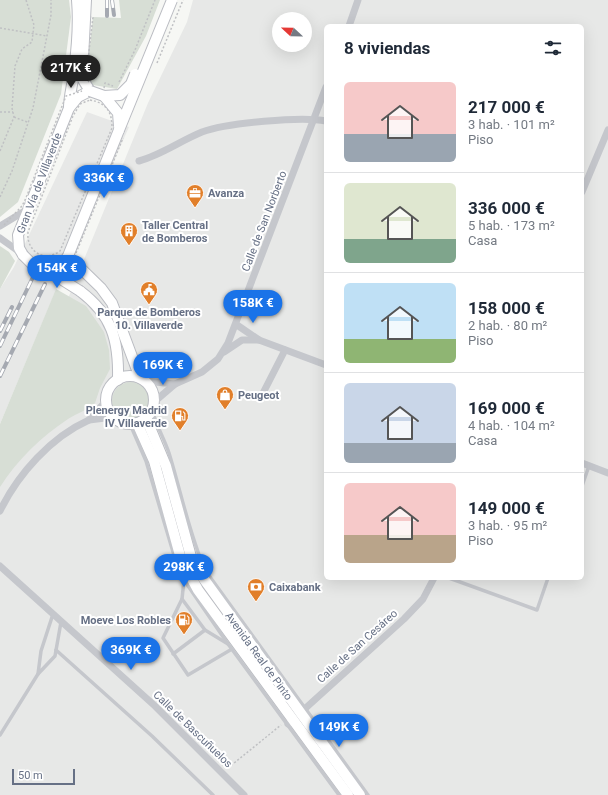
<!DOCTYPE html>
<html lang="es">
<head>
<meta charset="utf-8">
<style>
  :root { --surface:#fff; --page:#f6f6f7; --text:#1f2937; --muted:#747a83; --line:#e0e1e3; --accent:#1a73e8 }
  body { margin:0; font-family:Roboto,sans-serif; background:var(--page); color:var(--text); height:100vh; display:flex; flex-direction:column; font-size:15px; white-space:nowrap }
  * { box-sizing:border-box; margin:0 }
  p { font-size:13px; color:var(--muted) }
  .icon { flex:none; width:22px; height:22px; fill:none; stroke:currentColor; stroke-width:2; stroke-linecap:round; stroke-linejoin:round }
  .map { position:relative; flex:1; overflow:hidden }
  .details { position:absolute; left:324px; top:24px; width:260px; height:556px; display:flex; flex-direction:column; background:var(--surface); border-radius:6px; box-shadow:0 4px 16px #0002 }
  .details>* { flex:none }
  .needle { width:26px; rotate:292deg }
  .buttons { position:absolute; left:272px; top:12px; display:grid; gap:8px }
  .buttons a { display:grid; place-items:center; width:40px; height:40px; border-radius:50%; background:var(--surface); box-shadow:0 4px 16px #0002; font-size:20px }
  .scale { position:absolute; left:12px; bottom:10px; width:63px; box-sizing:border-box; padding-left:4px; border:2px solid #667085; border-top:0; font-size:11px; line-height:14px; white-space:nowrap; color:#667085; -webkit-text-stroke:3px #fff; paint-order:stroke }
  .price { position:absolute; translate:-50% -34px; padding:0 9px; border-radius:14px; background:var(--accent); color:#fff; font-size:13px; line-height:26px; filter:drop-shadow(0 1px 2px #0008) }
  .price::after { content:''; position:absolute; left:50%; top:24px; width:12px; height:9px; margin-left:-6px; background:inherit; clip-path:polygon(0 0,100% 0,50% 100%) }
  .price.on { background:#222; color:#fff }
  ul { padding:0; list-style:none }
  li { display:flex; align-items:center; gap:12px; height:100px; padding:0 20px }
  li+li { border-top:1px solid var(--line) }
  li span { display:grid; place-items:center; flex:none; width:112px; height:80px; border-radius:6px; color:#555 }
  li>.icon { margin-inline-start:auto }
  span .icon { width:48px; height:48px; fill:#fffc; stroke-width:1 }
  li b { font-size:17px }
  h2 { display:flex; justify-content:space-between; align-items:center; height:48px; padding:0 20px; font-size:17px }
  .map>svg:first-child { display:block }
</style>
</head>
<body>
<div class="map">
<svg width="608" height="795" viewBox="0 0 608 795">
  <rect width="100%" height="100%" fill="#f6f7f4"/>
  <!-- built -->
  <g fill="#e7e8e7" fill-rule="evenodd">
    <path d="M193 0H608V795H0V458L24 406 148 103 187 22ZM279 19H305V45H279ZM326 26H582V578H326Z"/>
    <polygon points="87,112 129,127 56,290 0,424 0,289 14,267"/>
  </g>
  <!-- green -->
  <g fill="#d7ded5">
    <polygon points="0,0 69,0 71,17 61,94 18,202 0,217"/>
    <polygon points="119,0 160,0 146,36 117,89 93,85 82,69 90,45 93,17 121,18"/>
    <polygon points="0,246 9,252 15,261 0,289"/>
    <path d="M56 289 86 306 104 332 109 350 110 369 100 388 95 403C88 410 77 413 68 419 41 437 18 459 0 487V424Z"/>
    <circle cx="131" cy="401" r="19"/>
  </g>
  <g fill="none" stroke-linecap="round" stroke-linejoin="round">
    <defs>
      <g id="secondary">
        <path d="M69 108C69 95 73 84 74 71 77 48 79 23 77 0"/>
        <polyline points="119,130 68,256 101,288 112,303 140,378"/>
        <polyline points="23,255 19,248 18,235 69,108 78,97 90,91 82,78 86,0"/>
        <path d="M80 291C112 315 119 340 118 380"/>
        <circle cx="130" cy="400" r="24"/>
        <polyline points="146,418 166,466 193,564 360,795"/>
        <polyline points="137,423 154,461 181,559 198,590 348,795"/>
      </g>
    </defs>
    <!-- secondary casing -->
    <use href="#secondary" stroke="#babcc2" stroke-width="12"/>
    <!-- path -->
    <g stroke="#bfc0c3" stroke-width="1.5" stroke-dasharray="2 2" stroke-linecap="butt">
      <polyline points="0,28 47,36"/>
      <polyline points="157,63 183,0"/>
      <polyline points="0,112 13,112"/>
      <polyline points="14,117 27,122"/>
      <polyline points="0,151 14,117 12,108 15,66 22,49 32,42 33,33 34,25 26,0"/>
      <polyline points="0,197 12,171 33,108 51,15 51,0"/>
      <polyline points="228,768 281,725"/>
    </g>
    <!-- lane -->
    <g stroke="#c5c7cc" stroke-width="3.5">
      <path d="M152 410C156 425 164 438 169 453 181 492 189 533 205 570L368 795"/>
      <polyline points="130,424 146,461 176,562 184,580 228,644 339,795"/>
      <polyline points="582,486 589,466"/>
      <polyline points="449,578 537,610 548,578"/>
      <polyline points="184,580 182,599 163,638 188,675 232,649"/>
      <polyline points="182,599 205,630 228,644"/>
      <polyline points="53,614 41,651 38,674 55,656 61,622"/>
      <polyline points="56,650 152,736 213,795"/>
      <polyline points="173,654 205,630"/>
      <polyline points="0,735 38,674"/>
    </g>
    <!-- street -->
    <g stroke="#c5c7cc" stroke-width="7">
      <polyline points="349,26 358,0"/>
      <path d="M139 161C161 155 180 141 202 132 226 123 302 116 326 121"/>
      <polyline points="582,192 608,130"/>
      <polyline points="0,226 28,209"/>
      <polyline points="0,238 21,253"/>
      <polyline points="237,325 259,340 326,365"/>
      <polyline points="224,352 242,340 259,340"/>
      <polyline points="145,381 175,384"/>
      <polyline points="260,399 285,350"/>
      <polyline points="106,401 89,420 113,417"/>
      <polyline points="154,402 175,384 202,372 218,359 228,343 326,87"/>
      <polyline points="582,463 608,473"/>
      <path d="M0 511C18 474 51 437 89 420"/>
      <polyline points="0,566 155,706 244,795"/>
      <polyline points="288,724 404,619 423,599 434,578"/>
    </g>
    <!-- secondary -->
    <use href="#secondary" stroke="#fff" stroke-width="10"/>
    <defs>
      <g id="rail">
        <polyline points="107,0 107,16"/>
        <polyline points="112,0 114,15"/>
        <polyline points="0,331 12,307"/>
        <polyline points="0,346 33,277"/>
        <polyline points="0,376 45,284"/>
      </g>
    </defs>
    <!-- rail casing -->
    <use href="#rail" stroke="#a5a9b1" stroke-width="4"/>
    <!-- rail -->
    <use href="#rail" stroke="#fff" stroke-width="2.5" stroke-dasharray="8" stroke-linecap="butt"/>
    <defs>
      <g id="secondary-bridge">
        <polyline points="90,91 104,96 120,95 131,84 135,74"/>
        <polyline points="104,96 118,113 119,126"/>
        <polyline points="119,130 172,0"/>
        <polyline points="23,255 31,263 45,269 80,291"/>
        <polyline points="45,269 62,264 68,256"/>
      </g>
    </defs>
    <!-- secondary-bridge casing -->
    <use href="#secondary-bridge" stroke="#babcc2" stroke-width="12" stroke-linecap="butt"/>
    <!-- path-bridge -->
    <g stroke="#bfc0c3" stroke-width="1.5" stroke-dasharray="2 2" stroke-linecap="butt">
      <polyline points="89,82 86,77 93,17 91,17"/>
      <polyline points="119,82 135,50 155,0"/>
      <polyline points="104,88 105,83 113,86"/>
      <path d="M90 100C107 103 112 112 112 128L60 251C44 263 26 251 28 232L73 116 80 104Z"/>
      <polyline points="4,225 22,206 26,198 66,96 82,91"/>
      <polyline points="76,253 123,138"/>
    </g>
    <!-- secondary-bridge -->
    <use href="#secondary-bridge" stroke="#fff" stroke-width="10"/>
  </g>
  <!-- icons -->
  <defs>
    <symbol id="office-pin" viewBox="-11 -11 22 30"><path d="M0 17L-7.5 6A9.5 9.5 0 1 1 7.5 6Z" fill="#e17f2a" stroke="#fff"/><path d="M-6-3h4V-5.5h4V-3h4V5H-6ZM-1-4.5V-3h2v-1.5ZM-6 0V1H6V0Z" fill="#fff"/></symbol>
    <symbol id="building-pin" viewBox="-11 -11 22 30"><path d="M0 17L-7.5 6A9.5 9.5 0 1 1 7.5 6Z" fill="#e17f2a" stroke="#fff"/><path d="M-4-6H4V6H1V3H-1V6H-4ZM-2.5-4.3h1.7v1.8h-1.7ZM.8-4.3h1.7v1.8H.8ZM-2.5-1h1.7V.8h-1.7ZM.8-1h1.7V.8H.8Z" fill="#fff"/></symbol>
    <symbol id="civic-pin" viewBox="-11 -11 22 30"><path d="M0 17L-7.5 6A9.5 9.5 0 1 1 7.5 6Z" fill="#e17f2a" stroke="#fff"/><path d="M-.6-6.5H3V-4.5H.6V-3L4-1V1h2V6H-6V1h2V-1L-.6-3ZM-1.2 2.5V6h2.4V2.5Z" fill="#fff"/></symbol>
    <symbol id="shop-pin" viewBox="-11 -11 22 30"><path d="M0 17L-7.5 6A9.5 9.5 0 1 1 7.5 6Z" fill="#e17f2a" stroke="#fff"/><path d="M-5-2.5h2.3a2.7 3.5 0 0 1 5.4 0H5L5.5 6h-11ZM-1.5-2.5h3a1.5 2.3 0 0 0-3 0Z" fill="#fff"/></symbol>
    <symbol id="fuel-pin" viewBox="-11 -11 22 30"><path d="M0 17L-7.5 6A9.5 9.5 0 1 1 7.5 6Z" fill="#e17f2a" stroke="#fff"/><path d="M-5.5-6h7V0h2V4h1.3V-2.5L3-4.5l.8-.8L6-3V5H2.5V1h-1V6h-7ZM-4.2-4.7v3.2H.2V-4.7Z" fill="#fff"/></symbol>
    <symbol id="bank-pin" viewBox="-11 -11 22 30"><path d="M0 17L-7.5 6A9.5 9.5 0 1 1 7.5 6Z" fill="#e17f2a" stroke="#fff"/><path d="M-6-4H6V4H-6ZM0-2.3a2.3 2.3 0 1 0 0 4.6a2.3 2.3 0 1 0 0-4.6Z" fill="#fff"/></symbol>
  </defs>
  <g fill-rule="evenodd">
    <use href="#office-pin" x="185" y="183" width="20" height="27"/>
    <use href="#building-pin" x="119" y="221" width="20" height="27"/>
    <use href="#civic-pin" x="139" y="280" width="20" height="27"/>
    <use href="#shop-pin" x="215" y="385" width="20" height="27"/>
    <use href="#fuel-pin" x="170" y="406" width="20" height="27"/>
    <use href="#bank-pin" x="246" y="577" width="20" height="27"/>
    <use href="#fuel-pin" x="174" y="610" width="20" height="27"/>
  </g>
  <g text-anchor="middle" stroke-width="4" stroke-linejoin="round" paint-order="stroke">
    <!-- street labels -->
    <g font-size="11" fill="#667085" stroke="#fff">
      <text transform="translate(39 183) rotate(-69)" y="4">Gran Vía de Villaverde</text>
      <text transform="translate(264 221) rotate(-69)" y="4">Calle de San Norberto</text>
      <text transform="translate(357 646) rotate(-42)" y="4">Calle de San Cesáreo</text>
      <text transform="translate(259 656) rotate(54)" y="4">Avenida Real de Pinto</text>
      <text transform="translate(193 729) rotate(44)" y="4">Calle de Bascuñuelos</text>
    </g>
    <!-- poi labels -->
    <g font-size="11" font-weight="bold" fill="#667085" stroke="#fff" text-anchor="start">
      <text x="208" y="197">Avanza</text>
      <text x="142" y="229">Taller Central<tspan x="142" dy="13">de Bomberos</tspan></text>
      <text x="149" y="316" text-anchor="middle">Parque de Bomberos<tspan x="149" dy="13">10. Villaverde</tspan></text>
      <text x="238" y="399">Peugeot</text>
      <text x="167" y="414" text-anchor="end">Plenergy Madrid<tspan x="167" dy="13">IV Villaverde</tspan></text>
      <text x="269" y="591">Caixabank</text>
      <text x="171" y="624" text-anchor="end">Moeve Los Robles</text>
    </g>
  </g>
</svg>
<div class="buttons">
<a><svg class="needle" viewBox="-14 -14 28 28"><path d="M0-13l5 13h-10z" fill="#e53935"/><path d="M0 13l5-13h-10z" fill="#747a83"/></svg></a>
</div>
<div class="scale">50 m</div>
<b class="price on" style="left:71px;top:89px">217K €</b>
<b class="price" style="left:104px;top:199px">336K €</b>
<b class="price" style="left:57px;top:289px">154K €</b>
<b class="price" style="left:253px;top:324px">158K €</b>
<b class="price" style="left:163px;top:386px">169K €</b>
<b class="price" style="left:184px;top:588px">298K €</b>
<b class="price" style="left:131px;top:671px">369K €</b>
<b class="price" style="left:339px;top:748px">149K €</b>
<section class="details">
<h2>8 viviendas<svg class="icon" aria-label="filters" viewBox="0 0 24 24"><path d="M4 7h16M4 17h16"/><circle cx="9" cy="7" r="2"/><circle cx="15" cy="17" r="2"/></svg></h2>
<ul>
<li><span style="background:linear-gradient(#f6c9c9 65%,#9aa5b1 0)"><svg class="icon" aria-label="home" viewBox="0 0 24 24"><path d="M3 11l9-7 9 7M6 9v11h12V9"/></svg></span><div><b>217 000 €</b><p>3 hab. · 101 m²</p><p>Piso</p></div></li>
<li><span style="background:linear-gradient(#dfe7d0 70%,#7fa58c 0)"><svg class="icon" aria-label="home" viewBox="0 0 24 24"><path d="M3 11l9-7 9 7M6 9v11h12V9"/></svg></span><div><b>336 000 €</b><p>5 hab. · 173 m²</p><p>Casa</p></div></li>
<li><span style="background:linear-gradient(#bfe0f5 70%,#8fb573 0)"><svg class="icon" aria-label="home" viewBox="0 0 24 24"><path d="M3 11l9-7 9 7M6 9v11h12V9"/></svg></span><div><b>158 000 €</b><p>2 hab. · 80 m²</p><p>Piso</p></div></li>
<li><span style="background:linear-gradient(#c9d6e8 75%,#9aa5b1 0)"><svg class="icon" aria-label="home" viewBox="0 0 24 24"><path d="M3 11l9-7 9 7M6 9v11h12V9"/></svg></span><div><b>169 000 €</b><p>4 hab. · 104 m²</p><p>Casa</p></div></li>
<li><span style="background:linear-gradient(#f6c9c9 65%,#b9a48a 0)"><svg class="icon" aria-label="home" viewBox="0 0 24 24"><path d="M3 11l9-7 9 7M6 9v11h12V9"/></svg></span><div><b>149 000 €</b><p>3 hab. · 95 m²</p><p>Piso</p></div></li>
</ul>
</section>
</div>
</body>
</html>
